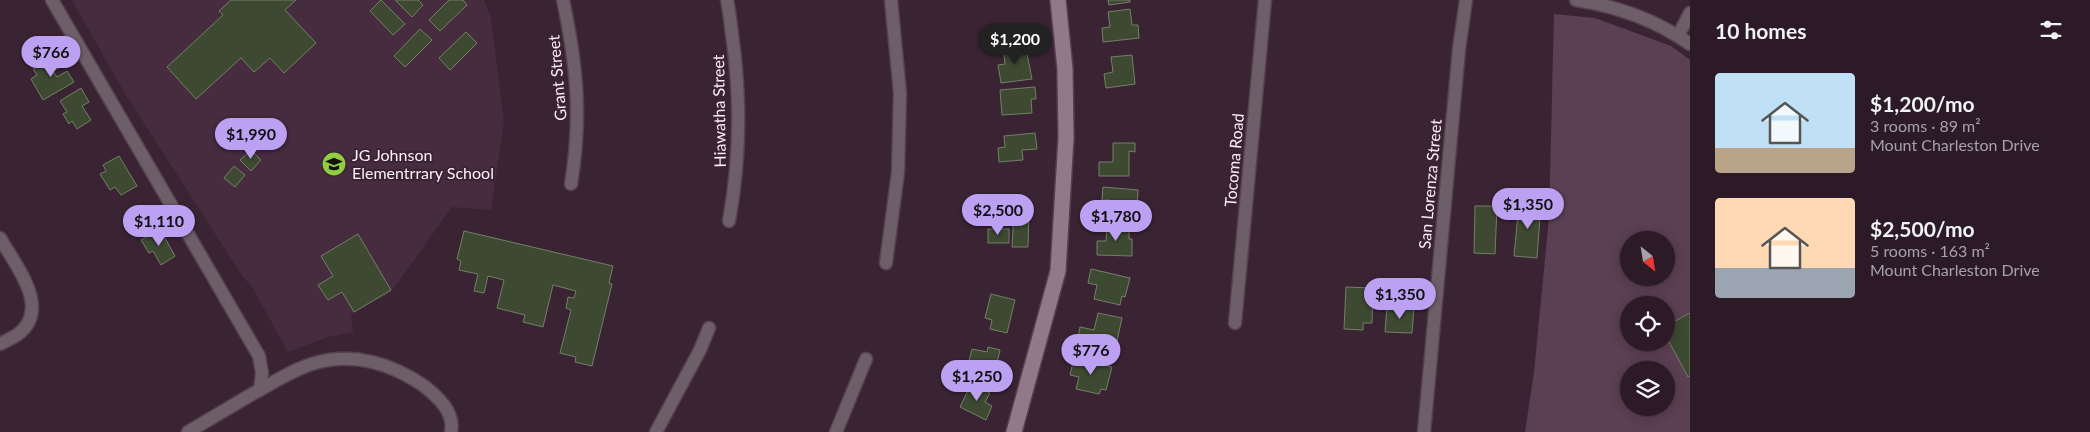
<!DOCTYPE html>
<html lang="en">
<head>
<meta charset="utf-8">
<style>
  :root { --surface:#2c1b27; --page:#34242f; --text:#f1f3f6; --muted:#a6a1a7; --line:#483944; --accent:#bca0f2 }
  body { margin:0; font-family:Lato,sans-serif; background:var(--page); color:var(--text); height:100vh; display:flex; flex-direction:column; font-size:19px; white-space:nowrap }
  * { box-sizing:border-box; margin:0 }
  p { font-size:16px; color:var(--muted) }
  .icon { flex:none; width:28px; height:28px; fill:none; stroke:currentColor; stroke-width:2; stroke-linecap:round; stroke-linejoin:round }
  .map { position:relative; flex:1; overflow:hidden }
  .drawer { display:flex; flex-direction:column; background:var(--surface); width:400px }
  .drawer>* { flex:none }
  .needle { width:32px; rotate:150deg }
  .fabs { position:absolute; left:1620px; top:231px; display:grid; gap:10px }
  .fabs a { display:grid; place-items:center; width:55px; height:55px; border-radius:50%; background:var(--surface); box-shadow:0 2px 12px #0003,0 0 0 1px var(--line); font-size:25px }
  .price { position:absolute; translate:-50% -42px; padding:0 11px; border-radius:18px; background:var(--accent); color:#111; font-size:16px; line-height:32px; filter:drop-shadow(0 1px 2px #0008) }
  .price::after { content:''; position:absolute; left:50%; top:30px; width:15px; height:11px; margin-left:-8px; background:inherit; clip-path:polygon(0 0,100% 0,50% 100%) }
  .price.active { background:#222; color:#fff }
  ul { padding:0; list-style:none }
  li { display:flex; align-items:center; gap:15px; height:125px; padding:0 25px }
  li span { display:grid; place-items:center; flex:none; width:140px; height:100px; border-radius:5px; color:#555 }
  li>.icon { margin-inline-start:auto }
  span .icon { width:60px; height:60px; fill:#fffc; stroke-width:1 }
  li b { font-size:21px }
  h2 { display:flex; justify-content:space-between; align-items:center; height:60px; padding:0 25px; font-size:21px }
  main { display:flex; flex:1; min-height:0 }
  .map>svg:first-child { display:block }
</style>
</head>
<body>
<main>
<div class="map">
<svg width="1690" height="432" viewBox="0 0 1690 432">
  <rect width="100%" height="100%" fill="#3a2434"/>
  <!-- built -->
  <polygon fill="#472b3f" points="72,0 484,0 491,19 504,122 491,210 452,207 391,292 351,315 353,332 328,337 288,352 252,287 243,277 124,92"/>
  <!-- green -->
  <path fill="#5b3f53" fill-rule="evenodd" d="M1554 14 1595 18 1671 46 1690 60V432H1525L1534 372 1549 218ZM1629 240H1666V278H1629ZM1629 305H1666V342H1629ZM1629 370H1666V408H1629Z"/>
  <!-- building -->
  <g fill="#3d4931" stroke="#738066">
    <polygon points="231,0 296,0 285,10 316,43 284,73 270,58 254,72 241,58 196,99 167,67 223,15 219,11"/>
    <polygon points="381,0 405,24 393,35 370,11"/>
    <polygon points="395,0 418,0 423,5 412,17"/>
    <polygon points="449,0 463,0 467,5 440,31 429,20"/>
    <polygon points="1108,0 1130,0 1130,2 1109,5"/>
    <polygon points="1130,9 1132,25 1138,25 1139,38 1103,42 1102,28 1110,27 1108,12"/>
    <polygon points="420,29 432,40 405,67 394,56"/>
    <polygon points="466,32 477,43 450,70 439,58"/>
    <polygon points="1025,44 1032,79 1001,83 998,65 1005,64 1003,47"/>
    <polygon points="58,55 64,65 53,71 57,77 67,71 74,82 43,100 31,79 37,75 33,69"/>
    <polygon points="1132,55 1135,84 1106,88 1104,74 1113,72 1111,57"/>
    <polygon points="1035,87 1036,99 1031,99 1032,113 1002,115 1000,90"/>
    <polygon points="81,88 89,102 82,106 91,120 77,129 72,121 69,124 63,114 67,112 60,101"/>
    <polygon points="1035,133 1037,149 1022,150 1023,160 999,162 998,148 1005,147 1004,136"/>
    <polygon points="1113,143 1135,143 1135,152 1129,151 1129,176 1099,176 1099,162 1113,162"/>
    <polygon points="251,150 261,160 251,171 240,160"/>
    <polygon points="119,156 137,186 121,195 115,187 110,190 100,174 106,171 103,165"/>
    <polygon points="234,166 245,175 235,187 224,178"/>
    <polygon points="1103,187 1138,190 1137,207 1132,207 1131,220 1108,219 1110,200 1102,200"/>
    <polygon points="1519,203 1541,204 1537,258 1514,256"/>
    <polygon points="1475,206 1497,206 1495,254 1474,253"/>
    <polygon points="1014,213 1029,213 1028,247 1012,247"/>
    <polygon points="1107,224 1129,225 1129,239 1132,239 1132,256 1097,255 1097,241 1106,241"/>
    <polygon points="160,229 175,256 161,265 153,251 149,253 141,240"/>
    <rect x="988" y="229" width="21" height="14"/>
    <polygon points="464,231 613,266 609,283 612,284 592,366 575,362 576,357 560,353 571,310 566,308 568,297 574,298 576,291 553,285 543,327 523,322 525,315 497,308 504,280 488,276 484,293 474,291 478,274 459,270 461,261 457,259"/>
    <polygon points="358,234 391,290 354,312 342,292 328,300 318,285 333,276 321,256"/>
    <polygon points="1091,269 1130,278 1125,297 1122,296 1120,305 1094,299 1097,285 1088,283"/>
    <polygon points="1346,287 1373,288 1372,323 1363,323 1363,330 1344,329"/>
    <polygon points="991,294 1015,300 1007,333 990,329 992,320 985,318"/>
    <polygon points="1387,306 1414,307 1412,333 1385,332"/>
    <polygon points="1098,313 1122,318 1117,341 1111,340 1109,348 1077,341 1080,327 1094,330"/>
    <polygon points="1690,313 1690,376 1688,377 1666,336 1666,326"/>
    <polygon points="988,347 1000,350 994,376 967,369 972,349 987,352"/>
    <polygon points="1074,358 1112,367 1106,390 1101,389 1099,394 1076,389 1079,377 1070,375"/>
    <polygon points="971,384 990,393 985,402 992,406 986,420 960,407"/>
  </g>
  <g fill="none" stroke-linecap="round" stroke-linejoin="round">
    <defs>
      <g id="street">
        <polyline points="52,0 259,356 262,373 260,390"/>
        <path d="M563 0C577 66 582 117 571 184"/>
        <path d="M727 0C730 14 731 28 733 42 741 102 740 161 729 221"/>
        <path d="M1576 0C1616 6 1657 21 1690 44"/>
        <polyline points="1678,36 1690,13"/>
        <path d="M0 238C15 265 53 309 17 335 12 338 6 341 0 344"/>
        <polyline points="886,263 898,172 900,93 891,0"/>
        <polyline points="1235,323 1265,0"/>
        <path d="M188 432C210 419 232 406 254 393 274 382 294 369 315 363 354 352 392 364 424 386 438 397 455 412 451 432"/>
        <polyline points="656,432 700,350 709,328"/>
        <polyline points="836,432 866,359"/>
        <polyline points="1424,432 1459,49 1466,0"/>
      </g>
      <polyline id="secondary" points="1014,432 1058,271 1066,138 1065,69 1058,0"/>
    </defs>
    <!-- street casing -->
    <use href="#street" stroke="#55404f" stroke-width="15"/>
    <!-- secondary casing -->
    <use href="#secondary" stroke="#55404f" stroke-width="18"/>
    <!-- street -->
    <use href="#street" stroke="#6d5e68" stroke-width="12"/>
    <!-- secondary -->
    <use href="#secondary" stroke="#917989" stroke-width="15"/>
  </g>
  <!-- icons -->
  <defs>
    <symbol id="school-disc" viewBox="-11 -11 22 22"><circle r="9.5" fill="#91cd40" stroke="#3a2434"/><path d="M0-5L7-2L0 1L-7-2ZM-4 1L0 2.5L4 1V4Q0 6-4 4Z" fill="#111"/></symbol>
  </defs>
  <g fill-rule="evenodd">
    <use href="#school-disc" x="320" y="150" width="28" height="28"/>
  </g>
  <g text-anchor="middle" stroke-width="4" stroke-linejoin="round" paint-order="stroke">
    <!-- street labels -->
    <g font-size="16" fill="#fdeef8" stroke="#3a2434">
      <text transform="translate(557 78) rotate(-95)" y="6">Grant Street</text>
      <text transform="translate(719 111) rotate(-91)" y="6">Hiawatha Street</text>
      <text transform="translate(1234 160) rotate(-85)" y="6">Tocoma Road</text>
      <text transform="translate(1430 184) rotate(-85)" y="6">San Lorenza Street</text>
    </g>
    <!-- poi labels -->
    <g font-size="16" fill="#fdeef8" stroke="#3a2434" text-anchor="start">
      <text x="352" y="161">JG Johnson<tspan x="352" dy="18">Elementrrary School</tspan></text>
    </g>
  </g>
</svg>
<div class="fabs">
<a><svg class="needle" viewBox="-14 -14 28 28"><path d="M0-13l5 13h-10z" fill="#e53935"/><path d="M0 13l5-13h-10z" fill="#a6a1a7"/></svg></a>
<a><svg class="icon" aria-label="locate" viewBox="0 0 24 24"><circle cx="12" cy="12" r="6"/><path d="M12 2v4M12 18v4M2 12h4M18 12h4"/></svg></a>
<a><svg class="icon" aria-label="layers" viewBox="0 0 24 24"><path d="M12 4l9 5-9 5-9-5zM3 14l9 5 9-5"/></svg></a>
</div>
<b class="price active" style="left:1015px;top:65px">$1,200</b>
<b class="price" style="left:51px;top:78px">$766</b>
<b class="price" style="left:251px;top:160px">$1,990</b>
<b class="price" style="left:1528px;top:230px">$1,350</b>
<b class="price" style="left:998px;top:236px">$2,500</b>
<b class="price" style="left:1116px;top:242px">$1,780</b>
<b class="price" style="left:159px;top:247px">$1,110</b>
<b class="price" style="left:1400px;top:320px">$1,350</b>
<b class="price" style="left:1091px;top:376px">$776</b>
<b class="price" style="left:977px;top:402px">$1,250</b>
</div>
<section class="drawer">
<h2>10 homes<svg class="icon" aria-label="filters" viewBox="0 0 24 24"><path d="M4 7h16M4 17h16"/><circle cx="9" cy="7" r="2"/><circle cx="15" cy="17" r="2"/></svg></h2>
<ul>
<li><span style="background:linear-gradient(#bfe0f5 75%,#b9a48a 0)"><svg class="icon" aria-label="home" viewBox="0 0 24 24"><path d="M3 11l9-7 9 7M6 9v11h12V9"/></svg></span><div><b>$1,200/mo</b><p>3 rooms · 89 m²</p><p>Mount Charleston Drive</p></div></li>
<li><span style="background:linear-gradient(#ffd9b3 70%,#9aa5b1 0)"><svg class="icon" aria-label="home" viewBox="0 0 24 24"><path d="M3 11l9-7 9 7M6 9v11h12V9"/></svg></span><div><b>$2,500/mo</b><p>5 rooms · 163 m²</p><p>Mount Charleston Drive</p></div></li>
</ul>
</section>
</main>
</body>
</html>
